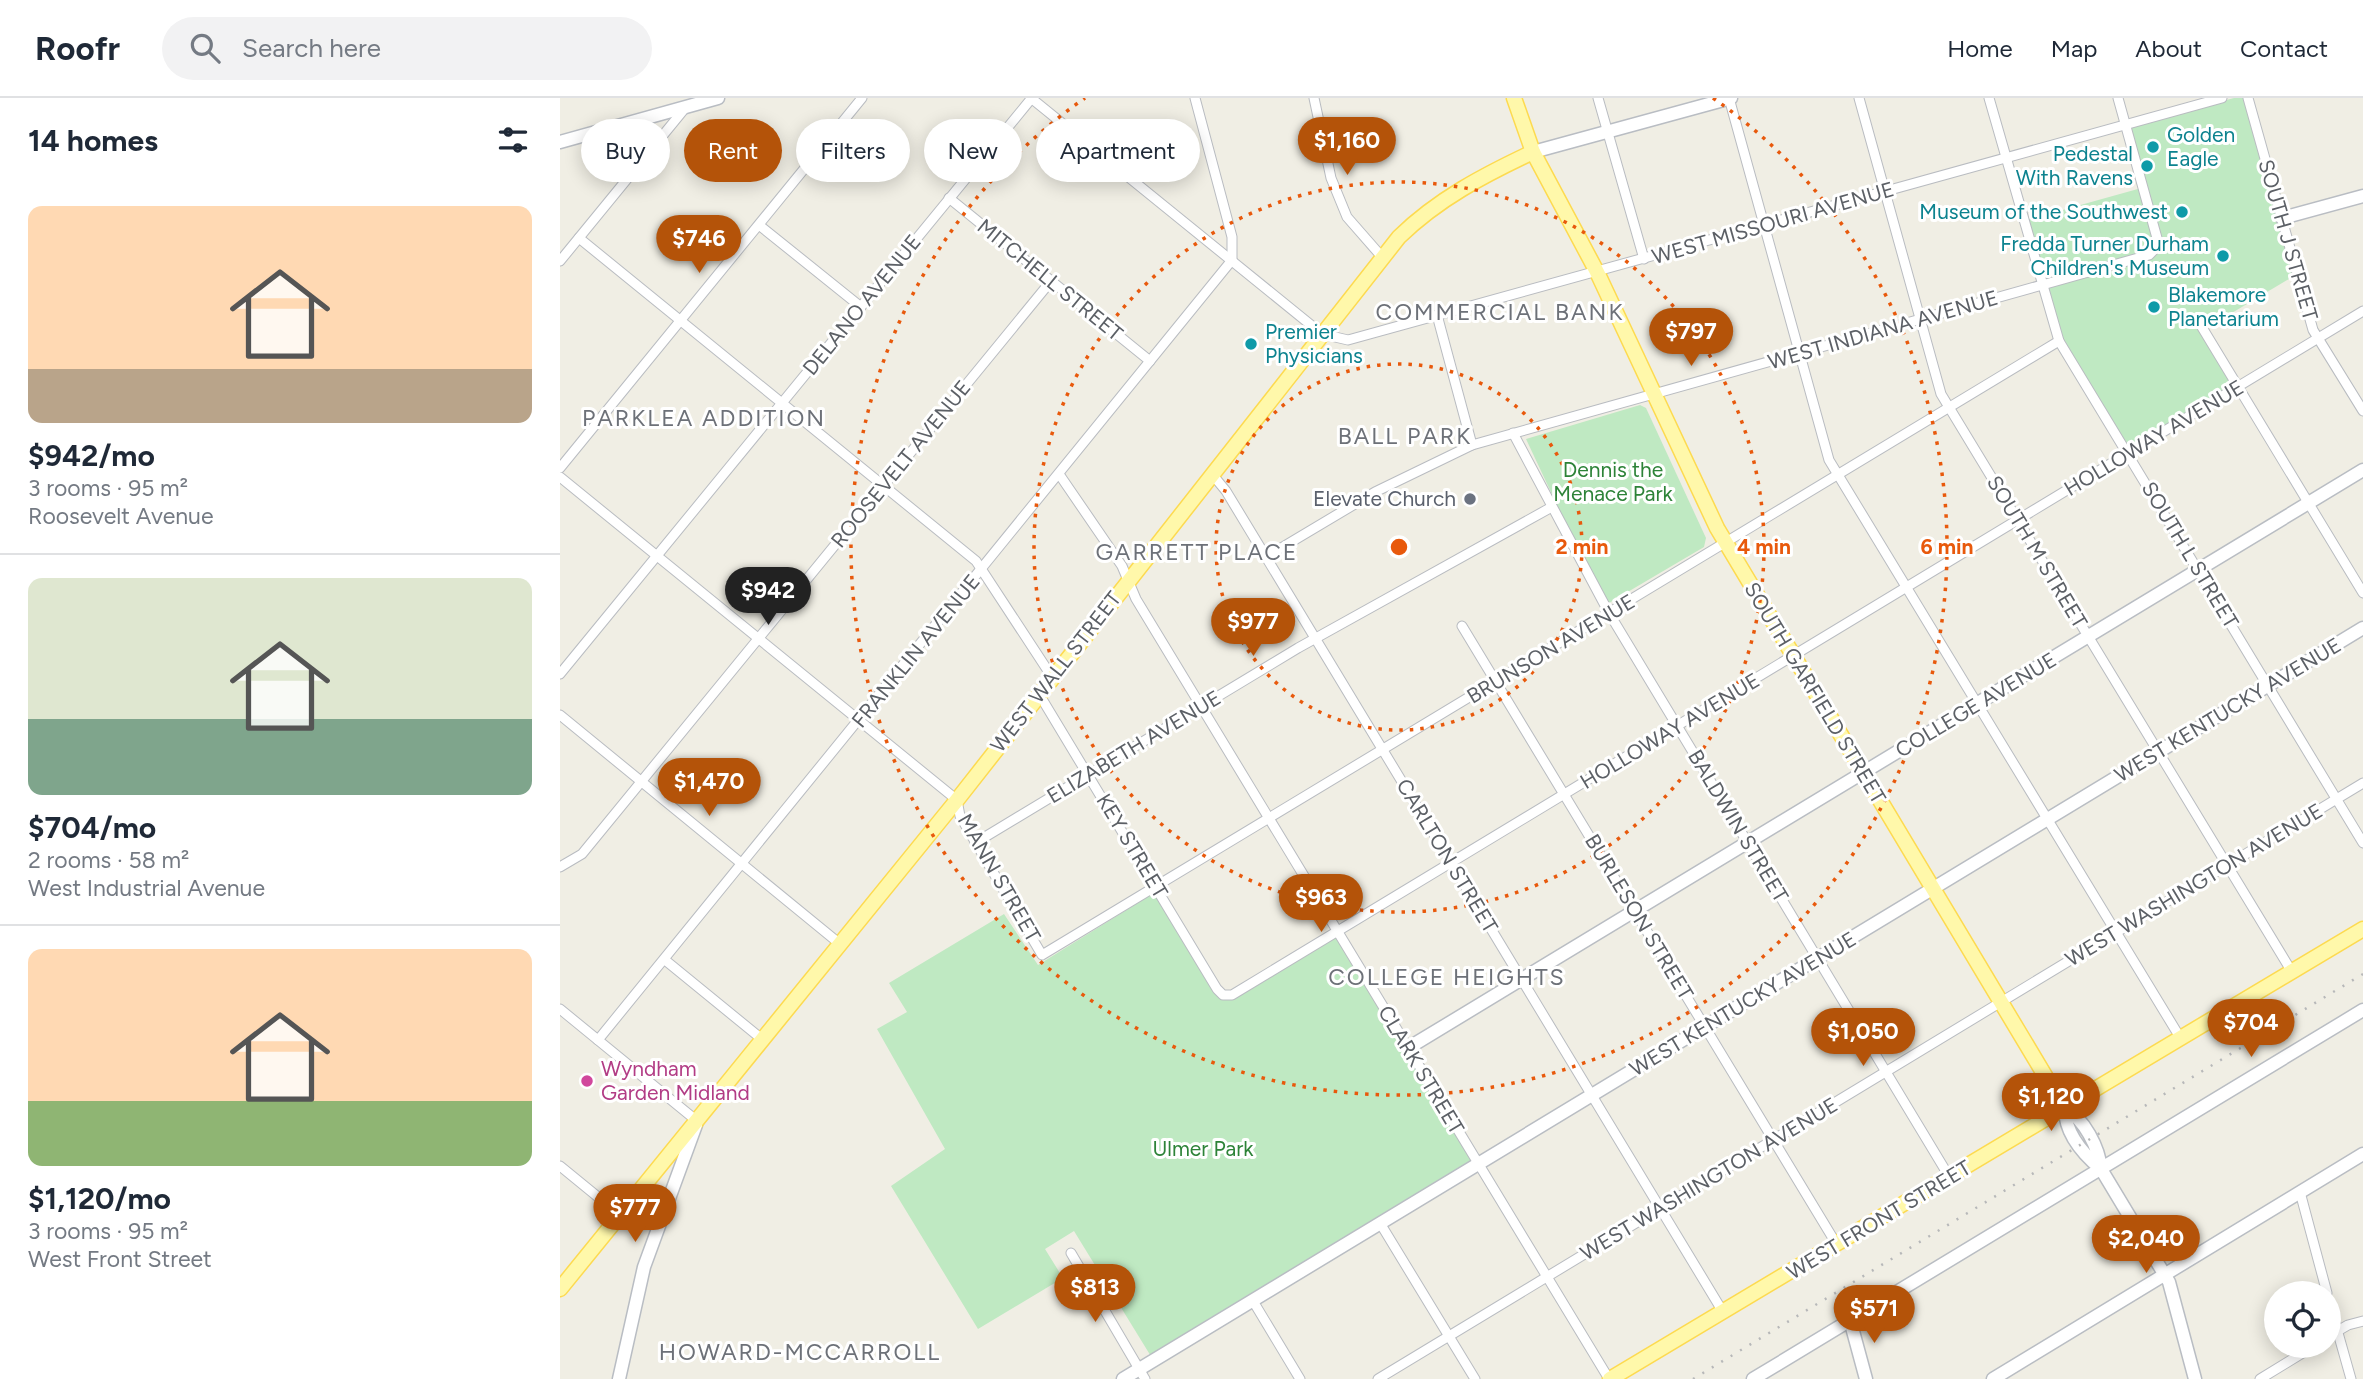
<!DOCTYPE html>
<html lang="en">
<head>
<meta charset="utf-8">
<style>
  :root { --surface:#fff; --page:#f2f2f3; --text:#1f2937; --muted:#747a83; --line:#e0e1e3; --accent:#b45309 }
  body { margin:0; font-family:Figtree,sans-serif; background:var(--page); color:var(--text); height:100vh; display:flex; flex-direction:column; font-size:26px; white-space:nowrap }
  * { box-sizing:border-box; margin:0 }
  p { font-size:23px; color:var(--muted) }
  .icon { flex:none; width:38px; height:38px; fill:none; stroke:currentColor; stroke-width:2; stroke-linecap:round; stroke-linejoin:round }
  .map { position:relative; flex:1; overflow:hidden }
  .side { display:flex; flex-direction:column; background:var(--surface); width:560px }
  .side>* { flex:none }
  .hud { position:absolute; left:21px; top:21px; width:665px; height:63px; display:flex; gap:14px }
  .tools { position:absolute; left:1704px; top:1183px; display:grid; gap:14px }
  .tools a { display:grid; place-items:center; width:77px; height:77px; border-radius:50%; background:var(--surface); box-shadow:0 4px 18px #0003; font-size:35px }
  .price { position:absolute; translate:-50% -60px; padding:0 16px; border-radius:24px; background:var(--accent); color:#fff; font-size:23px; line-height:46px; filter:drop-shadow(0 2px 4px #0008) }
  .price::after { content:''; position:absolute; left:50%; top:42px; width:21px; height:16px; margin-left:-10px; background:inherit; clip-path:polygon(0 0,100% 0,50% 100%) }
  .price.active { background:#222; color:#fff }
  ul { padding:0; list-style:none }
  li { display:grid; align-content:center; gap:14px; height:371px; padding:0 28px }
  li+li { border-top:2px solid var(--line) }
  li span { display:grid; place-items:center; height:217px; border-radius:14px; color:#555 }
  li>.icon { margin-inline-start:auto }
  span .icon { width:126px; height:126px; fill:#fffc; stroke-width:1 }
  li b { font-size:30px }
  h2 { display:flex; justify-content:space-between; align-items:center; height:84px; padding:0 28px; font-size:30px }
  .chip { padding:0 24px; border-radius:32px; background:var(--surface); box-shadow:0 4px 18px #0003; font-size:24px; line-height:63px }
  .chip.active { background:var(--accent); color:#fff }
  header { display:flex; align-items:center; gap:42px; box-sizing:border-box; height:98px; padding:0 35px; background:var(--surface); border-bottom:2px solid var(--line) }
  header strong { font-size:33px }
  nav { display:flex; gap:38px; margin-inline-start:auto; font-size:24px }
  .search { width:490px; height:63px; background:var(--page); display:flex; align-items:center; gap:18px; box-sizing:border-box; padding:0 24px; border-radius:38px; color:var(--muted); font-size:26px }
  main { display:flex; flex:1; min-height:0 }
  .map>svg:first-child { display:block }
</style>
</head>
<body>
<header>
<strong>Roofr</strong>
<div class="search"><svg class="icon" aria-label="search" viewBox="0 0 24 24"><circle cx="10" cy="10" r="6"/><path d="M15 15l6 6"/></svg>Search here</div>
<nav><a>Home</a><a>Map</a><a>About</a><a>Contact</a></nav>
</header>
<main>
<section class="side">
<h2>14 homes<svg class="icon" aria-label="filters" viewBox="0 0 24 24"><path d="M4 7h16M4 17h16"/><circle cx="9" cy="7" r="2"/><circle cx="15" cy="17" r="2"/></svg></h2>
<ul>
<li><span style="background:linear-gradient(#ffd9b3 75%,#b9a48a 0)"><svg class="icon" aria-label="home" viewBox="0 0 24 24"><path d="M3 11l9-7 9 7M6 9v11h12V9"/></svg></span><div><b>$942/mo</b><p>3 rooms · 95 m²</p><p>Roosevelt Avenue</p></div></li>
<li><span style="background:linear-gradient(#dfe7d0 65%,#7fa58c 0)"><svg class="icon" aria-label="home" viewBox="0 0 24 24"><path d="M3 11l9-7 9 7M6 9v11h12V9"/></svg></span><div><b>$704/mo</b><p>2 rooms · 58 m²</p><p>West Industrial Avenue</p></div></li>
<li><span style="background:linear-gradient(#ffd9b3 70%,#8fb573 0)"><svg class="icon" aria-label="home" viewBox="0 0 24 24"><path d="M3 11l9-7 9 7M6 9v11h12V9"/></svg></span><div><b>$1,120/mo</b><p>3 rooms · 95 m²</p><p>West Front Street</p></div></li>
</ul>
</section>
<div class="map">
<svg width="1803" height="1281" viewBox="0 0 1803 1281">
  <rect width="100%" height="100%" fill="#f0eee4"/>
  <!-- green -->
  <g fill="#bfe9c2">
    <polygon points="1674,0 1685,0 1734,178 1640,234 1674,289 1569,351 1497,232 1463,123 1585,89 1569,28"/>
    <polygon points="1080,307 1086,310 1146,440 1144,449 1049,505 1019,454 966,341"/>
    <polygon points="597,793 664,899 777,836 916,1065 592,1260 514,1133 485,1151 503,1180 418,1231 331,1088 385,1051 317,931 347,914 329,885 444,816 478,867"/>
  </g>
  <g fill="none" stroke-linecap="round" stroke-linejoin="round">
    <defs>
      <g id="street">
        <polyline points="471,0 762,236 788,242 1662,0"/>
        <polyline points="754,0 771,80 787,119 822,159"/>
        <polyline points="1038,0 1084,161"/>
        <polyline points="1169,0 1269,362 1621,941"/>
        <polyline points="1299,0 1381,296 1732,874"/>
        <polyline points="1429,0 1499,243 1803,745"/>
        <polyline points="1688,0 1753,232 1803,313"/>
        <polyline points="389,100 590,263"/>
        <polyline points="199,127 301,209"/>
        <polyline points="19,140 416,463 492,579"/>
        <polyline points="0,163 126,9"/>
        <polyline points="877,217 912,347"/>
        <polyline points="1640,226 1803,495"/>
        <polyline points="953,335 1049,515 1390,1080"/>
        <polyline points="0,370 302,0"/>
        <polyline points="499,376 562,468 576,501 1049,1281"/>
        <polyline points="652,376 666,393 1163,1214"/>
        <polyline points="0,379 397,702 400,718 482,857 1499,243"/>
        <polyline points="706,459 815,394 912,347 1589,157 1596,150 1597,140 1558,0"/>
        <polyline points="902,528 1277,1147"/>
        <polyline points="0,576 471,1"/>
        <polyline points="479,596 657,891 663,897 672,897 1803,213"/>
        <polyline points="0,617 280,846"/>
        <polyline points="415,745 738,550 990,410"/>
        <polyline points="0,769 22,756 491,183"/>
        <polyline points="105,862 203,942"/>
        <polyline points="0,911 137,1023"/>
        <polyline points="38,942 672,162 672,139 635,0"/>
        <polyline points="0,1068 60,1117"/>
        <polyline points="1740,1094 1767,1195"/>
        <polyline points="820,1125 915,1281"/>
        <polyline points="511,1155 585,1281"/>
        <polyline points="693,1203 740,1281"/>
        <polyline points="1769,1203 1791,1281"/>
        <polyline points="1769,1238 1788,1227 1803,1223"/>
        <polyline points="818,1281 1803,685"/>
        <polyline points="1700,1281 1754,1248"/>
      </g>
      <g id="secondary">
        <polyline points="0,44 158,0"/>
        <polyline points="973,54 1171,0"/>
        <polyline points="1722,120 1803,98"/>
        <polyline points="848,950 1803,372"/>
        <path d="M1541 1071C1539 1050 1524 1020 1505 1011 1505 1035 1523 1056 1541 1071L1609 1184 1635 1281"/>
        <polyline points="1290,1222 1306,1281"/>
        <polyline points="59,1281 84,1169 136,1027"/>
        <polyline points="563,1281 1803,530"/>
        <polyline points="1193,1281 1803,912"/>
        <polyline points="1433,1281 1803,1056"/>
      </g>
      <g id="primary">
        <polyline points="954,0 973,54 1037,174 1157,430 1505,1011"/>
        <path d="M0 1191 397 702 839 139C878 101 924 77 973 54"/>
        <polyline points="1050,1281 1803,831"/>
      </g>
    </defs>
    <!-- street casing -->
    <use href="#street" stroke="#b9bcc1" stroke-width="11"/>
    <!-- secondary casing -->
    <use href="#secondary" stroke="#b9bdc3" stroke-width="15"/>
    <!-- primary casing -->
    <use href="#primary" stroke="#fdda50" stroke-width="17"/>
    <!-- street -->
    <use href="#street" stroke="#fff" stroke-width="9"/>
    <!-- secondary -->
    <use href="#secondary" stroke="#fff" stroke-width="12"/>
    <!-- primary -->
    <use href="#primary" stroke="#fff8aa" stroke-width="14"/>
    <!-- rail -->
    <polyline stroke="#b7b8b9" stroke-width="2.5" stroke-dasharray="2 9" stroke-linecap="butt" points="1133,1281 1803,876"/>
  </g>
  <!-- distance rings -->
  <g fill="none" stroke="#e8590c" stroke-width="3.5" stroke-dasharray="3.5 7">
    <circle cx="839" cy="449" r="183"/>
    <circle cx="839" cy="449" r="365"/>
    <path d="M1153 0A548 548 0 1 1 525 0"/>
  </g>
  <!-- markers -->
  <g fill="#0f9aa8" stroke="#fff" stroke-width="2.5">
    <circle cx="1593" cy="49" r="7"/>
    <circle cx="1587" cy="68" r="7"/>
    <circle cx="1622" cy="114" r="7"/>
    <circle cx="1663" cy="158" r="7"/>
    <circle cx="1594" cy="209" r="7"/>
    <circle cx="691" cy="246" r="7"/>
  </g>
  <circle fill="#6b7280" stroke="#fff" stroke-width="2.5" cx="910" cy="401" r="7"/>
  <circle fill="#d1479c" stroke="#fff" stroke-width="2.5" cx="27" cy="983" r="7"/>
  <g text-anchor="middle" stroke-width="6" stroke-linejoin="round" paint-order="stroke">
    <!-- culture labels -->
    <g font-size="21" fill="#0d838f" stroke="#fff" text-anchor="start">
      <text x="1607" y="44">Golden<tspan x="1607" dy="24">Eagle</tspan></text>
      <text x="1573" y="63" text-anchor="end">Pedestal<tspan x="1573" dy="24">With Ravens</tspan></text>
      <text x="1608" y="121" text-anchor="end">Museum of the Southwest</text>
      <text x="1649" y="153" text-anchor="end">Fredda Turner Durham<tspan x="1649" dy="24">Children's Museum</tspan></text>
      <text x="1608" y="204">Blakemore<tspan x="1608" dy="24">Planetarium</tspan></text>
      <text x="705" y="241">Premier<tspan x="705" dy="24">Physicians</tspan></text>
    </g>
    <!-- street labels -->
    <g font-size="21" fill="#5c6066" stroke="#fff">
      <text transform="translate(1213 125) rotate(-16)" y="7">WEST MISSOURI AVENUE</text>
      <text transform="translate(1728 142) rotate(74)" y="7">SOUTH J STREET</text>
      <text transform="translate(490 182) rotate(39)" y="7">MITCHELL STREET</text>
      <text transform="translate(302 207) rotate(-51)" y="7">DELANO AVENUE</text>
      <text transform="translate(1323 232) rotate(-16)" y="7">WEST INDIANA AVENUE</text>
      <text transform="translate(1594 340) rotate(-31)" y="7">HOLLOWAY AVENUE</text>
      <text transform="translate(341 366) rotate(-51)" y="7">ROOSEVELT AVENUE</text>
      <text transform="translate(1477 454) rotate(59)" y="7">SOUTH M STREET</text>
      <text transform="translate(1630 457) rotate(59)" y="7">SOUTH L STREET</text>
      <text transform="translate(991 551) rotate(-31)" y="7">BRUNSON AVENUE</text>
      <text transform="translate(356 553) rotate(-51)" y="7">FRANKLIN AVENUE</text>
      <text transform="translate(496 574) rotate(-52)" y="7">WEST WALL STREET</text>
      <text transform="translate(1255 595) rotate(59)" y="7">SOUTH GARFIELD STREET</text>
      <text transform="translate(1416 607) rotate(-31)" y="7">COLLEGE AVENUE</text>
      <text transform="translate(1668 612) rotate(-31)" y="7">WEST KENTUCKY AVENUE</text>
      <text transform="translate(1110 633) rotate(-31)" y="7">HOLLOWAY AVENUE</text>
      <text transform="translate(574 649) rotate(-31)" y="7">ELIZABETH AVENUE</text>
      <text transform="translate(1178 728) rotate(59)" y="7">BALDWIN STREET</text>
      <text transform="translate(572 748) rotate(59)" y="7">KEY STREET</text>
      <text transform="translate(887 758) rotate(59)" y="7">CARLTON STREET</text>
      <text transform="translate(439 780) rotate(60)" y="7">MANN STREET</text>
      <text transform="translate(1634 787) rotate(-31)" y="7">WEST WASHINGTON AVENUE</text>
      <text transform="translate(1079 819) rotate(59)" y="7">BURLESON STREET</text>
      <text transform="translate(1183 906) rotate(-31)" y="7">WEST KENTUCKY AVENUE</text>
      <text transform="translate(861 972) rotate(59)" y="7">CLARK STREET</text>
      <text transform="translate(1149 1081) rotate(-31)" y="7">WEST WASHINGTON AVENUE</text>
      <text transform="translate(1319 1122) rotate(-31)" y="7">WEST FRONT STREET</text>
    </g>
    <!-- park labels -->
    <g font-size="21" fill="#2d8338" stroke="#fff">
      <text x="1053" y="379">Dennis the<tspan x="1053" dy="24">Menace Park</tspan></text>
      <text x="643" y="1058">Ulmer Park</text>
    </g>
    <!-- worship labels -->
    <g font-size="21" fill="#5b616d" stroke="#fff" text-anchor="end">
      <text x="896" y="408">Elevate Church</text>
    </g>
    <!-- hotel labels -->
    <g font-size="21" fill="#b23c85" stroke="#fff" text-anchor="start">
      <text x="41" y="978">Wyndham<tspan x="41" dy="24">Garden Midland</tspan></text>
    </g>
    <!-- neighbourhood labels -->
    <g font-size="23" letter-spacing="2" fill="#6d7178" stroke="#fff">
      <text x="940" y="222">COMMERCIAL BANK</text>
      <text x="144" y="328">PARKLEA ADDITION</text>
      <text x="845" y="346">BALL PARK</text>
      <text x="637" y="462">GARRETT PLACE</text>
      <text x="887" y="887">COLLEGE HEIGHTS</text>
      <text x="240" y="1262">HOWARD-MCCARROLL</text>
    </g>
  </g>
  <circle cx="839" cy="449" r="10" fill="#e8590c" stroke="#fff" stroke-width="3.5"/>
  <g font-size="21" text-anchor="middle" font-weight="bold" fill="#e8590c" stroke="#fff" stroke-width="6" stroke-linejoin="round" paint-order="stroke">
    <text x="1022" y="456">2 min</text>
    <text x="1204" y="456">4 min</text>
    <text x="1387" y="456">6 min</text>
  </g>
</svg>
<div class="tools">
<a><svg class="icon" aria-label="locate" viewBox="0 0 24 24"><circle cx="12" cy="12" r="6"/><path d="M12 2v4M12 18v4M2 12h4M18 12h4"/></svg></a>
</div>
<b class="price" style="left:787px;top:79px">$1,160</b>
<b class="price" style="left:139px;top:177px">$746</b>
<b class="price" style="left:1131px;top:270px">$797</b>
<b class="price active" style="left:208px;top:529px">$942</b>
<b class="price" style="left:693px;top:560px">$977</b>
<b class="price" style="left:149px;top:720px">$1,470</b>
<b class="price" style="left:761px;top:836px">$963</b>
<b class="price" style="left:1691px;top:961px">$704</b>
<b class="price" style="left:1303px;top:970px">$1,050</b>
<b class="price" style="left:1491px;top:1035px">$1,120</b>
<b class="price" style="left:75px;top:1146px">$777</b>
<b class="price" style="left:1586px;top:1177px">$2,040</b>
<b class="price" style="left:535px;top:1226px">$813</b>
<b class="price" style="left:1314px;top:1247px">$571</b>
<div class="hud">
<a class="chip">Buy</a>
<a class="chip active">Rent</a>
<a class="chip">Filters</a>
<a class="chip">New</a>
<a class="chip">Apartment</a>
</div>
</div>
</main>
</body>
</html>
